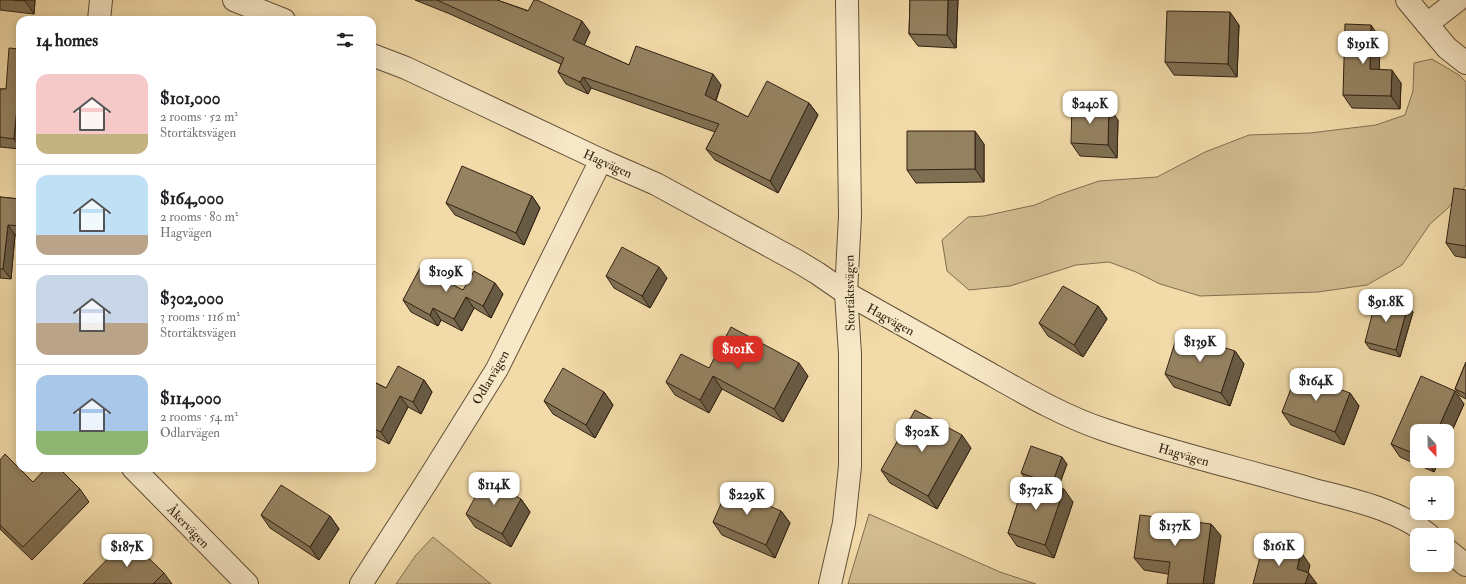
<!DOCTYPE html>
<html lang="en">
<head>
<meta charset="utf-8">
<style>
  :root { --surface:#fff; --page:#f6f6f6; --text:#202124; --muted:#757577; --line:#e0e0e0; --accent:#d93025 }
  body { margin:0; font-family:"IM FELL Double Pica",serif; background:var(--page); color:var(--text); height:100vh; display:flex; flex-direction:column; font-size:15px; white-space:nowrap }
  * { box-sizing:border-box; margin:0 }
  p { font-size:13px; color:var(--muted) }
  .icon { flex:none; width:22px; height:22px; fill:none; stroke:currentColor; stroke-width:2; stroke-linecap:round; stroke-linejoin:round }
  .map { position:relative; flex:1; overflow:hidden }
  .details { position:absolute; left:16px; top:16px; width:360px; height:456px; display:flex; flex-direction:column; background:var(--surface); border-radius:12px; box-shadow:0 2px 10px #0003 }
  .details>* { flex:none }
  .needle { width:26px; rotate:158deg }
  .tools { position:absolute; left:1410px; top:424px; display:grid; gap:8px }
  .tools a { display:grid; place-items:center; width:44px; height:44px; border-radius:8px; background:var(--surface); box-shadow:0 2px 10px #0003; font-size:20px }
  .price { position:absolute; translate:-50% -34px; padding:0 9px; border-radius:8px; background:#fff; color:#222; font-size:13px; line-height:26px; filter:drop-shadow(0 1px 2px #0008) }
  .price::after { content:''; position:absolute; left:50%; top:24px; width:12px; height:9px; margin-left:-6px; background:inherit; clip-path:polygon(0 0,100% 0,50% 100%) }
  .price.selected { background:var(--accent); color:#fff }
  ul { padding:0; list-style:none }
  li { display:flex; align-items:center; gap:12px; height:100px; padding:0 20px }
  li+li { border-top:1px solid var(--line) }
  li span { display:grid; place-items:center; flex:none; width:112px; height:80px; border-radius:12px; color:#555 }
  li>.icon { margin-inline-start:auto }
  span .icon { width:48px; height:48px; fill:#fffc; stroke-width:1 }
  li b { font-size:17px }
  h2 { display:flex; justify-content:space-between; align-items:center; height:48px; padding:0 20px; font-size:17px }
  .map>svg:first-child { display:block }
</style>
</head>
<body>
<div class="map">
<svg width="1466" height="584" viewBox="0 0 1466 584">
  <rect width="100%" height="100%" fill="#f2dba9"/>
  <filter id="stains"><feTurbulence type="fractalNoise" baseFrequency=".005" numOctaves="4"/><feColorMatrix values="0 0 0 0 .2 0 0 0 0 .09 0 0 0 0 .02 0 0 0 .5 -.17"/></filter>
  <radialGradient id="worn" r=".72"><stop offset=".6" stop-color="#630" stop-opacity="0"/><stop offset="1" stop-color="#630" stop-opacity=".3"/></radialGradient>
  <!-- green -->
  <g fill="#d1bb8f" stroke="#816e50">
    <polygon points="1432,59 1459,75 1466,82 1466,185 1448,208 1430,224 1402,265 1367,285 1318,292 1200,296 1160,284 1136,272 1109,262 1076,265 1010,286 969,290 947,271 942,240 968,217 984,216 1035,205 1058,195 1099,181 1157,177 1205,152 1249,135 1310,133 1376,125 1405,115 1413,91 1414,63"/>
    <polygon points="869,514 1000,572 1036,584 848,584"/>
    <polygon points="433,537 491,584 396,584 416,555"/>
  </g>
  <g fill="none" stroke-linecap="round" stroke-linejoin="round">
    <defs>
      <g id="minor">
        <polyline points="234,0 284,20"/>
        <polyline points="1407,0 1447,48 1466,63"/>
        <polyline points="99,20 101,0"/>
        <polyline points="1427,24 1458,0"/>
        <path d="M372 55 406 68 601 160 656 184 797 261 817 273 846 293C892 319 939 345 985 371 1024 393 1063 416 1105 430 1173 453 1242 469 1311 489 1351 500 1396 508 1429 535"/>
        <polyline points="133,468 247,584"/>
        <polyline points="1447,550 1466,565"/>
        <polyline points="361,584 426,483 497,369 601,160"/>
        <polyline points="830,584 844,523 850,466 850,354 846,293 850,216 847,0"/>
      </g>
    </defs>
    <!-- minor casing -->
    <use href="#minor" stroke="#615038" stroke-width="24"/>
    <!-- minor -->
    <use href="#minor" stroke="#f7e8c7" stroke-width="22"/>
  </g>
  <!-- wall -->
  <g fill="#807053" stroke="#312112">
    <polygon points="0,0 35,0 34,14 0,10"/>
    <polygon points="415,0 497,0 590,32 584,45 629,65 721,85 716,101 748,117 809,103 818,115 778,193 715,160 706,149 715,132 591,88 588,94 566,84 558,72 561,64 450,14"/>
    <polygon points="910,0 958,0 956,48 918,46 909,34"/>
    <polygon points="1239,25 1237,77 1174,75 1165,62"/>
    <polygon points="1380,38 1379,70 1401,83 1400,109 1352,108 1343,95"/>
    <polygon points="20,49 20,149 0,147 0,89 6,89"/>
    <polygon points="1118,120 1117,158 1080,156 1071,143"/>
    <polygon points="984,144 984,182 916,183 907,170"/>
    <polygon points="1466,190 1466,258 1455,256 1446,243"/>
    <polygon points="532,196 540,208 524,245 455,215 446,203"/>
    <polygon points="0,197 20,199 20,236 15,235 11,279 0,278"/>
    <polygon points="606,276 667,278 650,308 614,288"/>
    <polygon points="463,290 503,294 491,318 474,308 462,331 441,320 438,326 411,312 403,300"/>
    <polygon points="1098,306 1107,319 1083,357 1048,336 1039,323"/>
    <polygon points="1413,312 1400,357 1370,349 1365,342"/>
    <polygon points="1235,351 1244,364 1230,406 1174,387 1165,374"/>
    <polygon points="1466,362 1466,399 1460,396 1455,389"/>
    <polygon points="709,368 808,376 783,422 722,389 709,413 675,395 666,382"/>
    <polygon points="424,380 432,392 421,414 408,407 389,444 372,435 372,381 386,388"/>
    <polygon points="604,392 613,405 595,438 553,414 544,401"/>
    <polygon points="1350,393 1359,406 1344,445 1291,425 1282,412"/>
    <polygon points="1464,404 1447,442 1447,431 1417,431 1417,461 1439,461 1434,472 1400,457 1391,444"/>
    <polygon points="971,448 937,509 890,483 881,470"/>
    <polygon points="0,460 33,482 80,489 89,502 32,560 0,529"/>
    <polygon points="1067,464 1058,488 1073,502 1054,558 1017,546 1008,533 1026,479 1021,473"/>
    <polygon points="521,499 530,512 511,547 475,527 466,514"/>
    <polygon points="781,511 790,523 775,558 722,535 713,522"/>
    <polygon points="261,515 330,516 339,529 319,560 270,528"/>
    <polygon points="1211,524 1221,536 1168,574 1144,570 1134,558"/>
    <polygon points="164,573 172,584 83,584"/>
  </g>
  <!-- shaded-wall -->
  <g fill="#685b44" stroke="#312112">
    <polygon points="25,0 35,0 34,14 25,1"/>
    <polygon points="948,0 958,0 956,48 947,35"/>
    <polygon points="1230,12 1239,25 1237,77 1228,64"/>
    <polygon points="582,21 590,32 581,52 573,40"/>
    <polygon points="1371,25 1380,38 1379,82 1370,69"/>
    <polygon points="1392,70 1401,83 1400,109 1391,96"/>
    <polygon points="713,74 721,85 713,107 705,95"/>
    <polygon points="583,77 591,88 588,94 580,82"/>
    <polygon points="18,97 20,100 20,147 14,139"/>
    <polygon points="809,103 818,115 778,193 770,181"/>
    <polygon points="1109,107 1118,120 1117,158 1108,145"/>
    <polygon points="975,131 984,144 984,182 975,169"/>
    <polygon points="532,196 540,208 524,245 516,233"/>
    <polygon points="8,225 15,235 11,279 3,269"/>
    <polygon points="659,267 667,278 650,308 642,296"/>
    <polygon points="495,283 503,294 491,318 483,306"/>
    <polygon points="466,297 474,308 462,331 454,319"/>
    <polygon points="1408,305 1413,312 1400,357 1396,350"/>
    <polygon points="1098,306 1107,319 1083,357 1074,345"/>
    <polygon points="433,308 441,320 438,326 430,315"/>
    <polygon points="1235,351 1244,364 1230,406 1221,393"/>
    <polygon points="799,363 808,376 783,422 774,409"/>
    <polygon points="713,376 722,389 709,413 700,400"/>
    <polygon points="424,380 432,392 421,414 413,402"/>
    <polygon points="1455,391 1464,404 1447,442 1447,431 1437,431"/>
    <polygon points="604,392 613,405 595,438 586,425"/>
    <polygon points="1350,393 1359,406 1344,445 1335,432"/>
    <polygon points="400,396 408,407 389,444 381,432"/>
    <polygon points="962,435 971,448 937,509 928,496"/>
    <polygon points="1062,457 1067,464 1057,491 1052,484"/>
    <polygon points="1427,461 1439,461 1434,472"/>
    <polygon points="1064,489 1073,502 1054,558 1045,545"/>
    <polygon points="521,499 530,512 511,547 502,534"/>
    <polygon points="781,511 790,523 775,558 766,545"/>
    <polygon points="330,516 339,529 319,560 310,547"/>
    <polygon points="1211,524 1221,536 1214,584 1203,584"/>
    <polygon points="1301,552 1310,565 1306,582 1297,569"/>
    <polygon points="1309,573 1317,584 1305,584"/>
  </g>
  <!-- building -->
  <g fill="#958261" stroke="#312112">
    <polygon points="14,0 25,0 25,1"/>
    <polygon points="437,0 497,0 528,11 534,0 537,0 582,21 573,40 629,65 636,46 713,74 705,95 748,117 767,81 809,103 770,181 706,149 719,124 583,77 580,82 558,72 564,58"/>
    <polygon points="910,0 948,0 947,35 909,34"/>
    <polygon points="1167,11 1230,12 1228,64 1165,62"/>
    <polygon points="1345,24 1371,25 1370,69 1392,70 1391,96 1343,95"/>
    <polygon points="9,48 20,49 20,97 18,97 14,139 0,137 0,89 6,89"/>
    <polygon points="1072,105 1109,107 1108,145 1071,143"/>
    <polygon points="907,131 975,131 975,169 907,170"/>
    <polygon points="462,166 532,196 516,233 446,203"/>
    <polygon points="1454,188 1466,190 1466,246 1446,243"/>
    <polygon points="0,197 20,199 20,226 8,225 3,269 0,269"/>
    <polygon points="622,247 659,267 642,296 606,276"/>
    <polygon points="420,268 463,290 474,271 495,283 483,306 466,297 454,319 433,308 430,315 403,300"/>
    <polygon points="1063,286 1098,306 1074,345 1039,323"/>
    <polygon points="1377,296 1408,305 1396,350 1365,342"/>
    <polygon points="731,327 799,363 774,409 713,376 700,400 666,382 681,354 709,368"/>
    <polygon points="1178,333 1235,351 1221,393 1165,374"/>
    <polygon points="1466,362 1466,394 1455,389"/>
    <polygon points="398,366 424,380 413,402 400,396 381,432 372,428 372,381 386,388"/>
    <polygon points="563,368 604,392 586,425 544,401"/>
    <polygon points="1297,373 1350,393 1335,432 1282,412"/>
    <polygon points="1421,376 1455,391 1437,431 1417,431 1417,455 1391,444"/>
    <polygon points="915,410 962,435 928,496 881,470"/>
    <polygon points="1031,446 1062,457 1052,484 1021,473"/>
    <polygon points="5,454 33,482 46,468 59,468 80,489 23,547 0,525 0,460"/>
    <polygon points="1026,477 1064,489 1045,545 1008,533"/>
    <polygon points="485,479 521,499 502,534 466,514"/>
    <polygon points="281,485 330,516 310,547 261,515"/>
    <polygon points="728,488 781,511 766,545 713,522"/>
    <polygon points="1140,515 1211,524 1203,584 1167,584 1170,562 1134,558"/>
    <polygon points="128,538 164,573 153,584 83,584"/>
    <polygon points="1264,542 1301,552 1297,569 1309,573 1305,584 1253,584"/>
  </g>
  <g text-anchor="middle" stroke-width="3.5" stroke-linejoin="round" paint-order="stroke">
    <!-- street labels -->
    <g font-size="13" fill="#312112" stroke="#f7e8c7">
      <text transform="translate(608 163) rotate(24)" y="5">Hagvägen</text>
      <text transform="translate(849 293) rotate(-91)" y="5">Stortäktsvägen</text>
      <text transform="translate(891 319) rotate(29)" y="5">Hagvägen</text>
      <text transform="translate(490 377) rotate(-60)" y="5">Odlarvägen</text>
      <text transform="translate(1184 454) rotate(16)" y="5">Hagvägen</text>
      <text transform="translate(189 526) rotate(46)" y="5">Åkervägen</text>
    </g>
  </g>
  <rect width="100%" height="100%" filter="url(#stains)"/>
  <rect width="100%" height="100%" fill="url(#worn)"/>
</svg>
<div class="tools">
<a><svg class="needle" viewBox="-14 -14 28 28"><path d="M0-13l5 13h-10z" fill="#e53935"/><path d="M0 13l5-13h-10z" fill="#757577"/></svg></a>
<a>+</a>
<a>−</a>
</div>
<b class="price" style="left:1363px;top:65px">$191K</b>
<b class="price" style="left:1090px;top:125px">$240K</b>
<b class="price" style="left:446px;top:293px">$109K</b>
<b class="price" style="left:1386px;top:323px">$91.8K</b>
<b class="price" style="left:1200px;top:363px">$139K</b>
<b class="price selected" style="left:738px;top:370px">$101K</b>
<b class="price" style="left:1316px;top:402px">$164K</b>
<b class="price" style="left:922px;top:453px">$302K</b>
<b class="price" style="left:494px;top:506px">$114K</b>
<b class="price" style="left:1036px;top:511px">$372K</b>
<b class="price" style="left:747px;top:516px">$229K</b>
<b class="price" style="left:1175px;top:547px">$137K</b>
<b class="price" style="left:1279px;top:567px">$161K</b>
<b class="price" style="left:127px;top:568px">$187K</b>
<section class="details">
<h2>14 homes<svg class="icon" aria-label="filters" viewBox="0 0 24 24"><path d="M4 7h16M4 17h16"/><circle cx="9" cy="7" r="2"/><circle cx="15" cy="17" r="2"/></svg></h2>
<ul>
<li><span style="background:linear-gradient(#f6c9c9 75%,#c2b280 0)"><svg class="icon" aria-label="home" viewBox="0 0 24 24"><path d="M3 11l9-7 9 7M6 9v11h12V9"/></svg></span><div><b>$101,000</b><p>2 rooms · 52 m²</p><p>Stortäktsvägen</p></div></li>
<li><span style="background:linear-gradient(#bfe0f5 75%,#b9a48a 0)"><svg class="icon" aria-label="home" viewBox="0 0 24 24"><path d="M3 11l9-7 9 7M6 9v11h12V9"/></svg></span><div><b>$164,000</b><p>2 rooms · 80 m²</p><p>Hagvägen</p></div></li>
<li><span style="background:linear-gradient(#c9d6e8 60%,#b9a48a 0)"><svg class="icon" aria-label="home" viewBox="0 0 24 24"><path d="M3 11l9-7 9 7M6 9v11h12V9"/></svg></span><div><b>$302,000</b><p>3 rooms · 116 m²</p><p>Stortäktsvägen</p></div></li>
<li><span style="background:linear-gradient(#a9c7e8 70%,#8fb573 0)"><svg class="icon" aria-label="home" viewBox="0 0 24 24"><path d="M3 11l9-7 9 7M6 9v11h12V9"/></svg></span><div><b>$114,000</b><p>2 rooms · 54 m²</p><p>Odlarvägen</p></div></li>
</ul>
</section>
</div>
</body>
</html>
